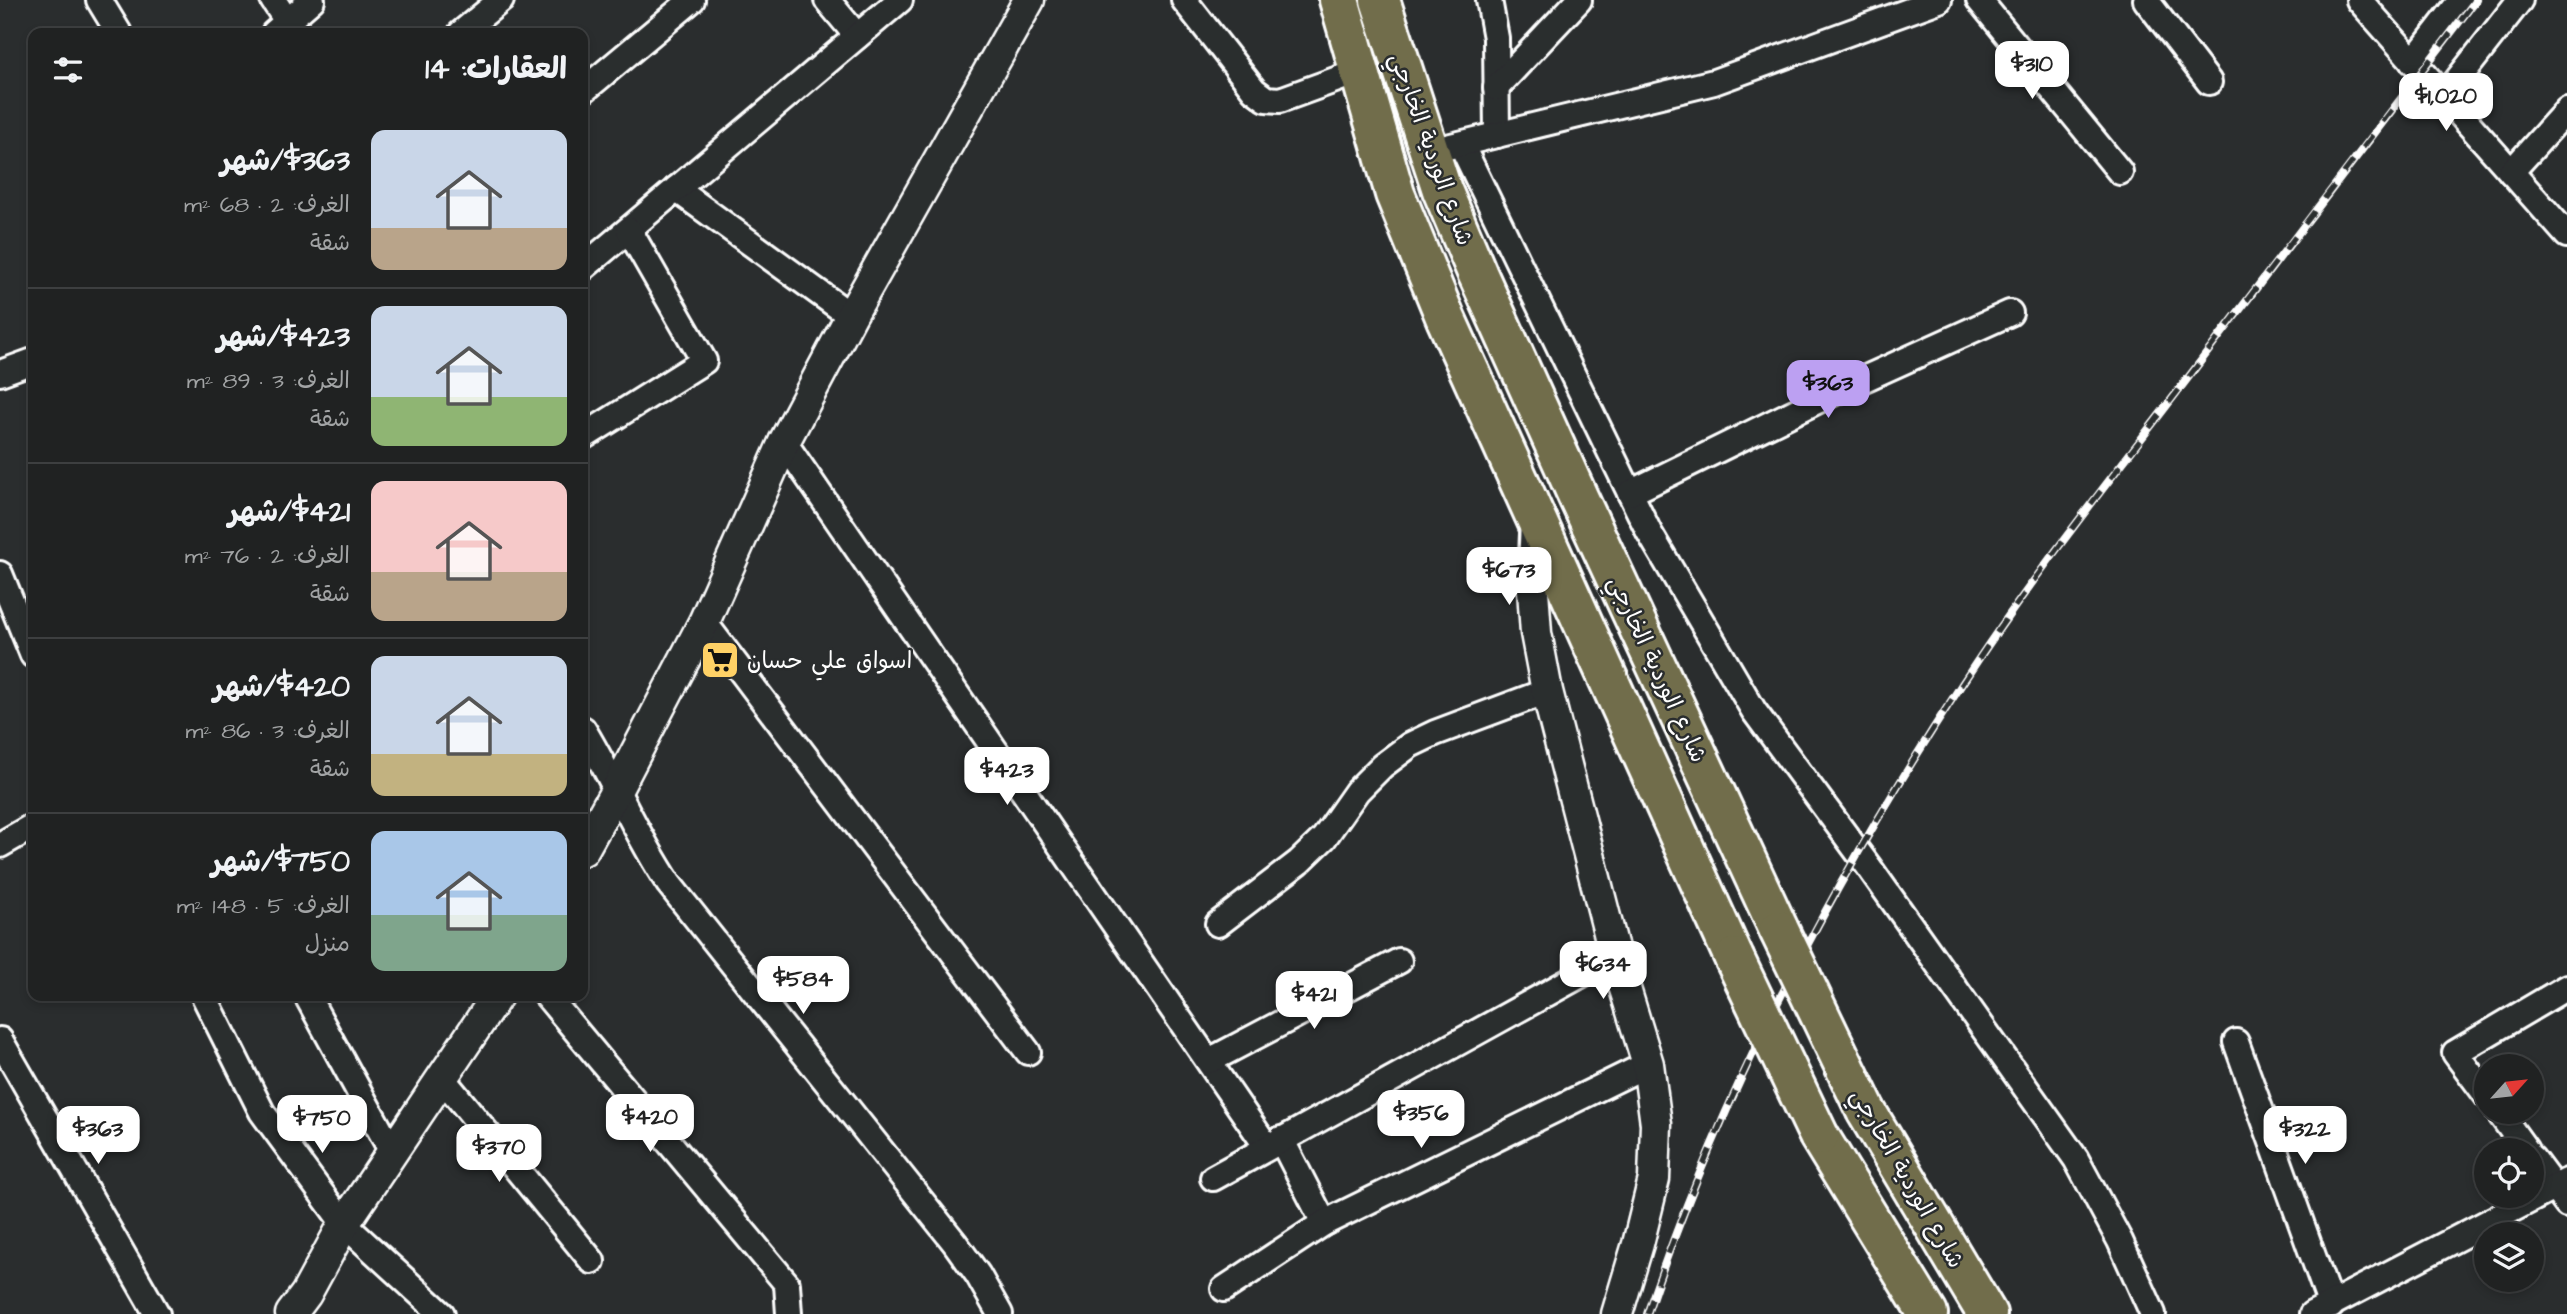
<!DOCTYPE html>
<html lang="ar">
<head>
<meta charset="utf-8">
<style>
  :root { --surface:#202222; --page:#282a2a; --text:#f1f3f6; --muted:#a2a4a5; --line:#3d3f40; --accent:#bca0f2 }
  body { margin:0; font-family:"Architects Daughter","Playpen Sans Arabic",sans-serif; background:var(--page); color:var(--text); direction:rtl; height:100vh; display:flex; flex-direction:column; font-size:26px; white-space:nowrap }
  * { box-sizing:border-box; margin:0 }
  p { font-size:23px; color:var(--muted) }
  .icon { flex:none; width:38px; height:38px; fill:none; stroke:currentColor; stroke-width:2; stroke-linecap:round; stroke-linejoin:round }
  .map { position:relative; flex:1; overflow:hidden; direction:ltr }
  .panel { position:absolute; left:28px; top:28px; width:560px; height:973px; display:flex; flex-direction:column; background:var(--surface); border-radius:14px; box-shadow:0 4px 10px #0003,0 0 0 2px var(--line); direction:rtl }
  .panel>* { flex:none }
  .needle { width:46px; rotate:63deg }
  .controls { position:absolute; left:2474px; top:1054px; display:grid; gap:14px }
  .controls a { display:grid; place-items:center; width:70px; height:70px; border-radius:50%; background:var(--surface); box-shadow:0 4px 10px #0003,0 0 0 2px var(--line); font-size:35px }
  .price { position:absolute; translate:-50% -60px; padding:0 16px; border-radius:14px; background:#fff; color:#222; font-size:23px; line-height:46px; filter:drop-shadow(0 2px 4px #0008) }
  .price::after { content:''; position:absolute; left:50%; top:42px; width:21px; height:16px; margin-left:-10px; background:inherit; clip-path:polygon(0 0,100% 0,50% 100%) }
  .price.active { background:var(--accent); color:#111 }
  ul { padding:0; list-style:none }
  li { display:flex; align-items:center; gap:21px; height:175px; padding:0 21px }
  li+li { border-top:2px solid var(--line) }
  li span { display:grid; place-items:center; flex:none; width:196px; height:140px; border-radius:14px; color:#555 }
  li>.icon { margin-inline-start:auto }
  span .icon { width:84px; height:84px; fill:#fffc; stroke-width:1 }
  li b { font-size:30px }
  h2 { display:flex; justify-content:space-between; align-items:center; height:84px; padding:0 21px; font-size:30px }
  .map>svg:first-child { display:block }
</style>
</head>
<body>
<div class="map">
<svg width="2567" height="1314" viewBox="0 0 2567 1314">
  <rect width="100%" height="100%" fill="#2a2d2e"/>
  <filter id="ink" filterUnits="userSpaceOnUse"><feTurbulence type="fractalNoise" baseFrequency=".0143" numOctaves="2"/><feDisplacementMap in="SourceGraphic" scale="14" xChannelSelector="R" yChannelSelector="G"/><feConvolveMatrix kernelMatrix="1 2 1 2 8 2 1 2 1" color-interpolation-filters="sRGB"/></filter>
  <g filter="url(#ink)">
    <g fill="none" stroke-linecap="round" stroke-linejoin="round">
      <defs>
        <g id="minor">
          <polyline points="99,0 119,33"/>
          <polyline points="273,0 295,33"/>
          <polyline points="827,0 857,36"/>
          <polyline points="1184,0 1254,90 1266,99 1280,100 1360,71"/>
          <polyline points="1489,0 1496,38 1497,135"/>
          <polyline points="1979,0 2120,172"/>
          <polyline points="2146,0 2209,82"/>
          <polyline points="2359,0 2567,235"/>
          <polyline points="274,33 312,0"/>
          <polyline points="461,33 501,0"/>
          <polyline points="2413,62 2461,0"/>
          <polyline points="1496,88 1579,0"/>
          <polyline points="583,91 692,0"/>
          <polyline points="2444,97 2520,0"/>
          <polyline points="1461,144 1649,532 1754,711 1869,867 2076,1159 2120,1241 2153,1314"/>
          <polyline points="1447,147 1714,82 1939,0"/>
          <polyline points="2511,172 2567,110"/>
          <polyline points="676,189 851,316"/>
          <polyline points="583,268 900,0"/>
          <polyline points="0,373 33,361"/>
          <polyline points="583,437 704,361 629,230"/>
          <polyline points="784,442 1267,1147"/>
          <polyline points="1630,493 1833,393 2010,313"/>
          <polyline points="0,574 33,655"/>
          <polyline points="704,622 1028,1052"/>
          <path d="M583 729C614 780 636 835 669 884L955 1243 978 1275 1000 1314"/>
          <polyline points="0,845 33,826"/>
          <polyline points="1218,924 1299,862 1324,838 1357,791 1382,766 1410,745 1435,733 1547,691"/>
          <polyline points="204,996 262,1112 344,1224 442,1314"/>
          <polyline points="307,996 392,1152"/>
          <polyline points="547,996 787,1284 789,1314"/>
          <polyline points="0,1040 157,1314"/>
          <polyline points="2236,1042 2331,1306"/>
          <polyline points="1209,1061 1399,961"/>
          <polyline points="442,1078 592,1261"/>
          <polyline points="2487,1096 2455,1053 2567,987"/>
          <polyline points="2498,1111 2526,1150"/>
          <polyline points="1281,1139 1324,1223"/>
          <polyline points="2532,1158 2567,1205"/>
          <polyline points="1213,1178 1615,956"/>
          <polyline points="1224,1289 1324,1223 1648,1064"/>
          <polyline points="2312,1314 2567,1181"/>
        </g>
        <g id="tertiary">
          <polyline points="1536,522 1533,590 1536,633 1547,691 1615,956 1648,1064 1656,1124 1654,1179 1638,1244 1617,1314"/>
          <polyline points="583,850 617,789 704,622 784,442 851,316 1029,0"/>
          <polyline points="291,1314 306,1294 344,1224 497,996"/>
        </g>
        <g id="primary">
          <polyline points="1339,0 1395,194 1446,319 1734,958"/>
          <polyline points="1380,0 1442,190 1478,275 1579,499 1779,930"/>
          <polyline points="1866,1111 1987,1314"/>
          <polyline points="1819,1136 1928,1314"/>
        </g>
      </defs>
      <!-- minor casing -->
      <use href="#minor" stroke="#fff" stroke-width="30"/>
      <!-- tertiary casing -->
      <use href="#tertiary" stroke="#fff" stroke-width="35"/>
      <!-- primary casing -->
      <use href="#primary" stroke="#fff" stroke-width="44"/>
      <!-- minor -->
      <use href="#minor" stroke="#2a2d2e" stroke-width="24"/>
      <!-- tertiary -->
      <use href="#tertiary" stroke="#2a2d2e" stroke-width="30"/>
      <!-- primary -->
      <use href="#primary" stroke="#716d4b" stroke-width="38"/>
      <defs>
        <path id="rail" d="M1647 1314C1722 1091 1833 881 1962 684 2029 581 2106 485 2181 387 2279 258 2377 129 2476 0"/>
      </defs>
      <!-- rail casing -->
      <use href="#rail" stroke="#fff" stroke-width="8"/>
      <!-- rail -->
      <use href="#rail" stroke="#2a2d2e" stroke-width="5" stroke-dasharray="16" stroke-linecap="butt"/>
      <defs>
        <g id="primary-bridge">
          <polyline points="1779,930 1866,1111"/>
          <polyline points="1734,958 1819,1136"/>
        </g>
      </defs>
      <!-- primary-bridge casing -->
      <use href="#primary-bridge" stroke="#fff" stroke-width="44" stroke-linecap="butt"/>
      <!-- primary-bridge -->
      <use href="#primary-bridge" stroke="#716d4b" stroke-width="38"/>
    </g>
  </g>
  <!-- icons -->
  <defs>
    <symbol id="supermarket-square" viewBox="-11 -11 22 22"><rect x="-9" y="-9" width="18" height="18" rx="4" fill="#ffd166" stroke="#2a2d2e"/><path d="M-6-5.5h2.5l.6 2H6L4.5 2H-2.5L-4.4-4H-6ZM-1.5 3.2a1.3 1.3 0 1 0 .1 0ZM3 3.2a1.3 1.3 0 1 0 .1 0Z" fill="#111"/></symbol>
  </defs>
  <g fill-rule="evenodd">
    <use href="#supermarket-square" x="698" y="638" width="44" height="44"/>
  </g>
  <g text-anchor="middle" stroke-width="5" stroke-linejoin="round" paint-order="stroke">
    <!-- street labels -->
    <g font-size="23" fill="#fff" stroke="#2a2d2e">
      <text transform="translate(1432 149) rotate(70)" y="8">شارع الوردية الخارجي</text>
      <text transform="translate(1658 669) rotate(65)" y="8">شارع الوردية الخارجي</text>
      <text transform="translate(1908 1178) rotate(60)" y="8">شارع الوردية الخارجي</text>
    </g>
    <!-- poi labels -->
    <g font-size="23" fill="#fff" stroke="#2a2d2e" text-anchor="start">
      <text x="747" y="668">اسواق علي حسان</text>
    </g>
  </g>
</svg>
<div class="controls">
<a><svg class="needle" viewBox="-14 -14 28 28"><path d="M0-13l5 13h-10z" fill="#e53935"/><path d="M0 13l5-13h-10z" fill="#a2a4a5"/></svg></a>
<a><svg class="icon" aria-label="locate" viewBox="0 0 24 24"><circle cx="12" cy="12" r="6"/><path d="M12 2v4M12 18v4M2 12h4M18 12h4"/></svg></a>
<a><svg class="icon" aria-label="layers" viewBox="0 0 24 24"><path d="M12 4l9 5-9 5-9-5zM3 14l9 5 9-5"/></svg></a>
</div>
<b class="price" style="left:2032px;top:101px">$310</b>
<b class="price" style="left:2446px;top:133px">$1,020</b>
<b class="price active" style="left:1828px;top:420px">$363</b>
<b class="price" style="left:1509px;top:607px">$673</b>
<b class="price" style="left:1007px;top:807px">$423</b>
<b class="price" style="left:1603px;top:1001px">$634</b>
<b class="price" style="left:803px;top:1016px">$584</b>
<b class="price" style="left:1314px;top:1031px">$421</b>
<b class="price" style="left:1421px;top:1150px">$356</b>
<b class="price" style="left:650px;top:1154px">$420</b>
<b class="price" style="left:322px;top:1155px">$750</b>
<b class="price" style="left:98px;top:1166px">$363</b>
<b class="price" style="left:2305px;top:1166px">$322</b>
<b class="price" style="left:499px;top:1184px">$370</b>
<section class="panel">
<h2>العقارات: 14<svg class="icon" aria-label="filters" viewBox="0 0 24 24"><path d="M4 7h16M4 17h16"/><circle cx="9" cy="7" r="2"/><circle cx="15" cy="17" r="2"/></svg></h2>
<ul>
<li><span style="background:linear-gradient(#c9d6e8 70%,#b9a48a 0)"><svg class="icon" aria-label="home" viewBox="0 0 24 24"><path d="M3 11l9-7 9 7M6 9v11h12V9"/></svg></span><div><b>$363/شهر</b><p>الغرف: 2 · 68 m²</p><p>شقة</p></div></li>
<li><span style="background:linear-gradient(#c9d6e8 65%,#8fb573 0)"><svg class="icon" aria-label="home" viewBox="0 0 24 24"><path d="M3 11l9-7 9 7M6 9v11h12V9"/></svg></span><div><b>$423/شهر</b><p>الغرف: 3 · 89 m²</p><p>شقة</p></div></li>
<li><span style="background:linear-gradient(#f6c9c9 65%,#b9a48a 0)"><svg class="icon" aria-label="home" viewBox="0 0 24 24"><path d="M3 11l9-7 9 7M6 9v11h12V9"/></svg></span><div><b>$421/شهر</b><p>الغرف: 2 · 76 m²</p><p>شقة</p></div></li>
<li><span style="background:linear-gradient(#c9d6e8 70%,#c2b280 0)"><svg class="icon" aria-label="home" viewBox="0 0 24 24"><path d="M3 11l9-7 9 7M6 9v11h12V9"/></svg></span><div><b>$420/شهر</b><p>الغرف: 3 · 86 m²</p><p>شقة</p></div></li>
<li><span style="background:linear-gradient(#a9c7e8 60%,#7fa58c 0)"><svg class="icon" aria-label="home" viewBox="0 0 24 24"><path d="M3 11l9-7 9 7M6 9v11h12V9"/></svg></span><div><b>$750/شهر</b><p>الغرف: 5 · 148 m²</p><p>منزل</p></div></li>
</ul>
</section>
</div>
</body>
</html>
